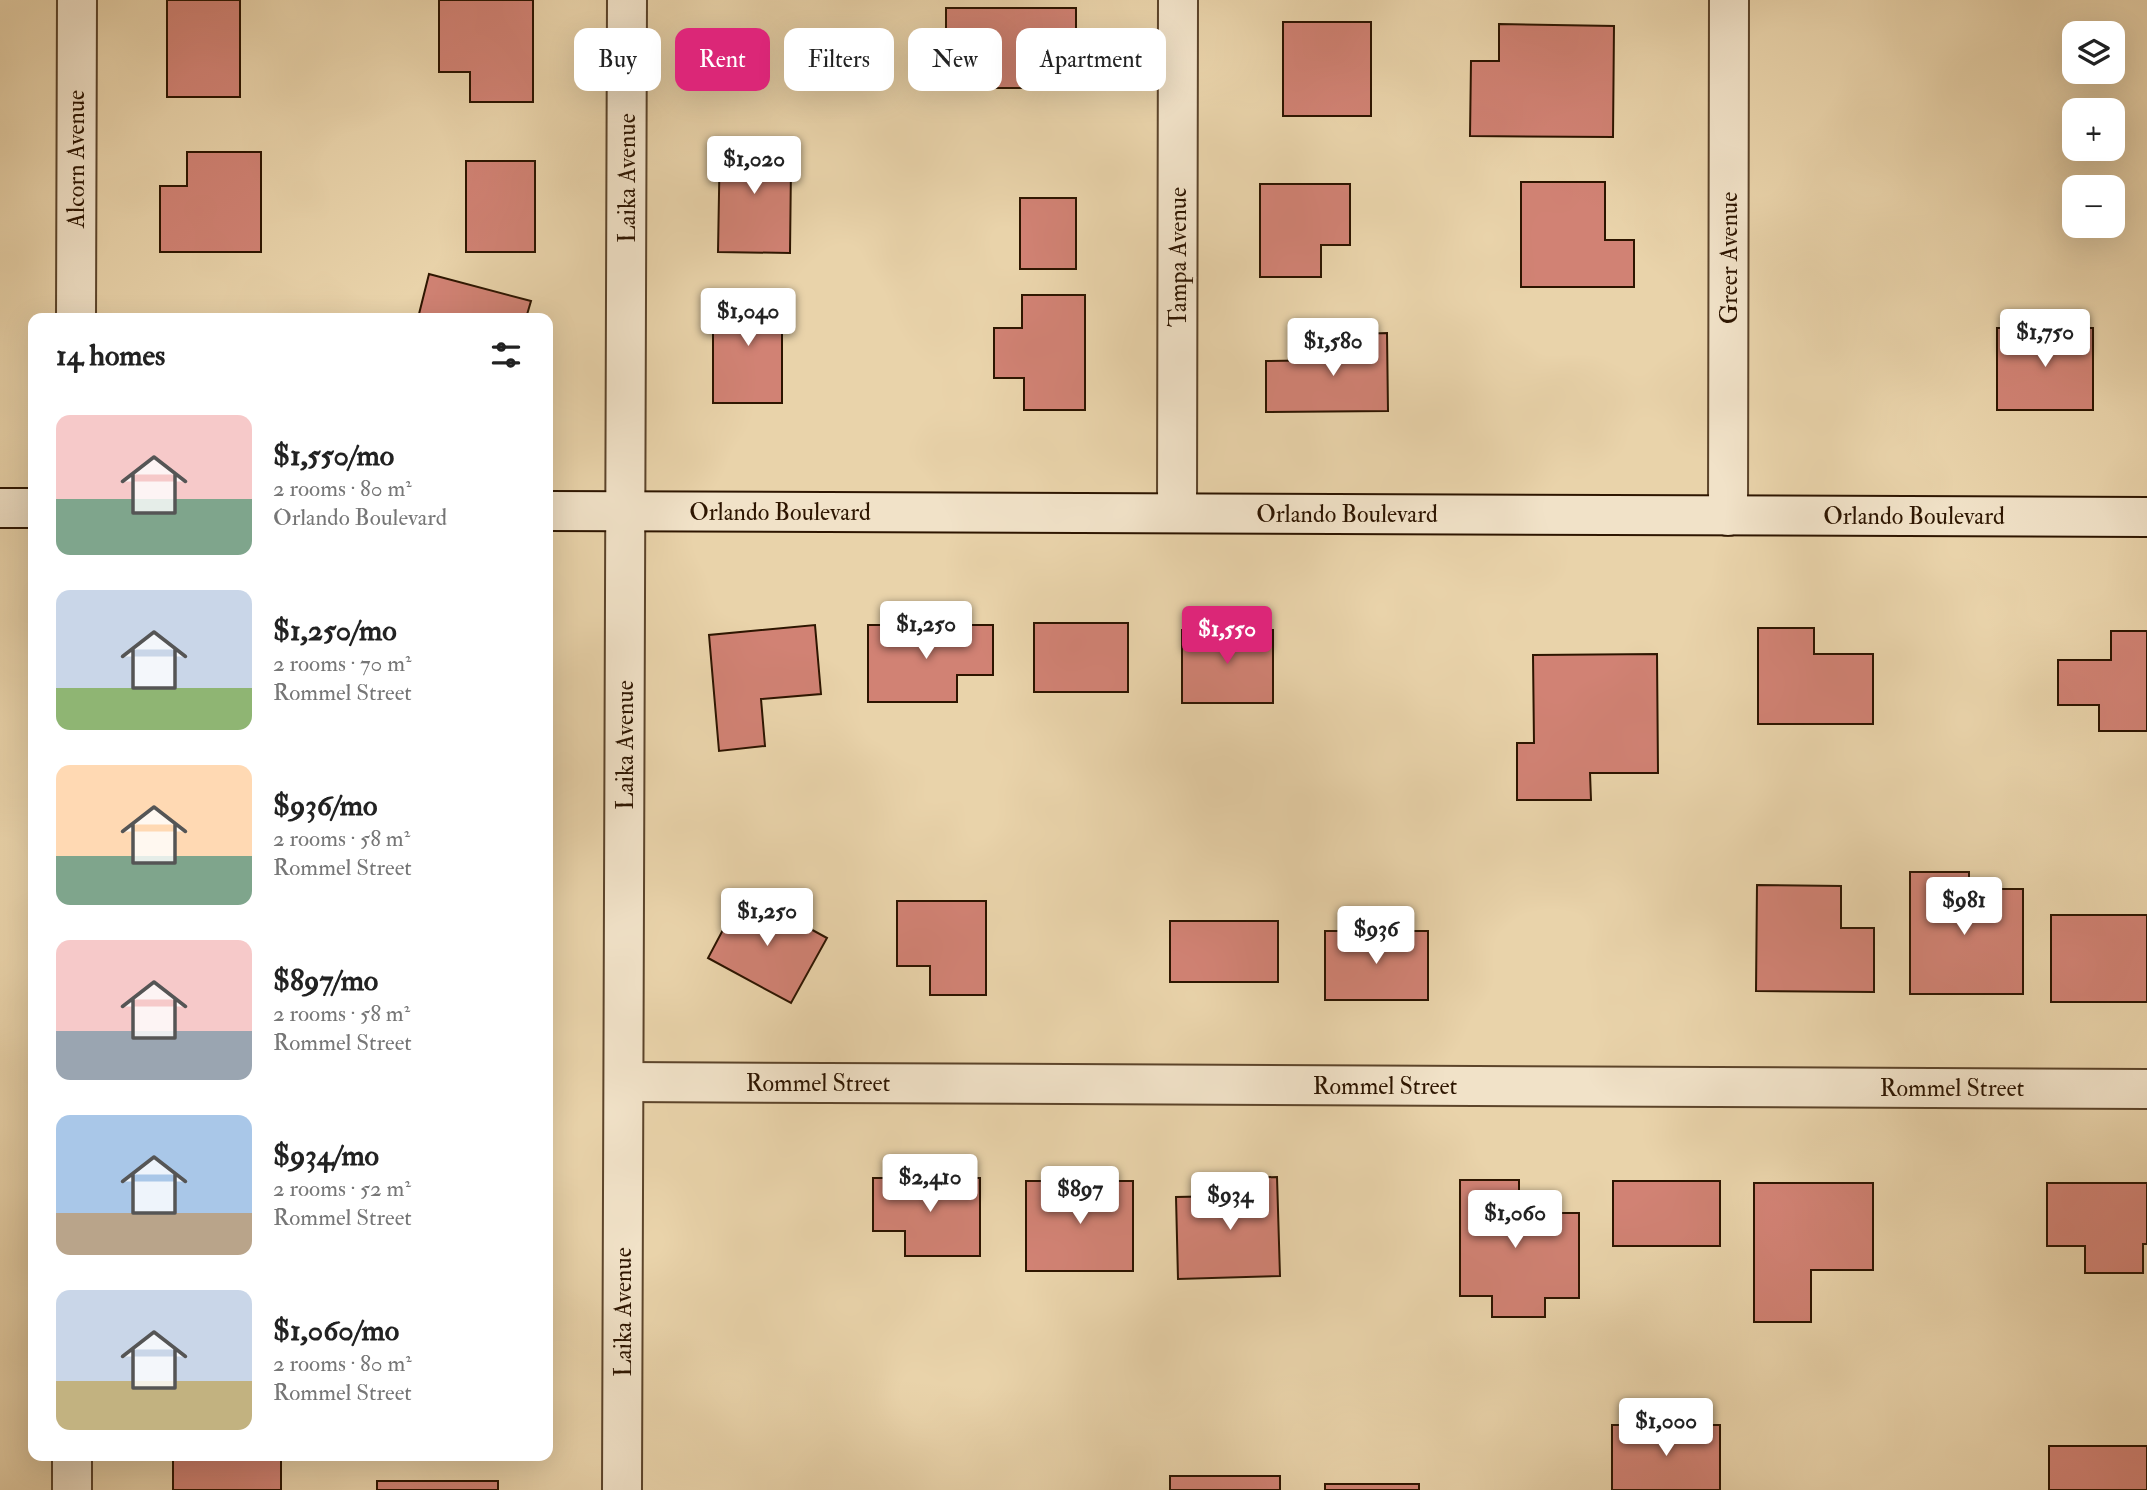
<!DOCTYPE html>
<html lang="en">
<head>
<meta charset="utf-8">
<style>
  :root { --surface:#fff; --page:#f6f6f6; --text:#222; --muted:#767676; --accent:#db2777 }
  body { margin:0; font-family:"IM FELL Double Pica",serif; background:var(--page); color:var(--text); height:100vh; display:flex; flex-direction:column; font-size:26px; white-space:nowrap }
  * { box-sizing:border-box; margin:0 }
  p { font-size:23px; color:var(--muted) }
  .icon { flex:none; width:38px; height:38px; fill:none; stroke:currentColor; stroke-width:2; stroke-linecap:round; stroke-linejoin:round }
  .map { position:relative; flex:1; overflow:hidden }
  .panel { position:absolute; left:28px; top:313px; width:525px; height:1148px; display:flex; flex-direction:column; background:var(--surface); border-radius:14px; box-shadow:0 7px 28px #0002 }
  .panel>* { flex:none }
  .guide { position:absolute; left:574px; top:28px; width:665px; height:63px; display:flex; gap:14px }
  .controls { position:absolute; left:2062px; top:21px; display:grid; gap:14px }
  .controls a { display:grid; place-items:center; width:63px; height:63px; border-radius:14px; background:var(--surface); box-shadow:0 7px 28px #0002; font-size:35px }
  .price { position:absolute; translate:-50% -60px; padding:0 16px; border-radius:7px; background:#fff; color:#222; font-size:23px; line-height:46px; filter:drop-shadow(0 2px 4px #0008) }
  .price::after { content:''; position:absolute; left:50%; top:42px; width:21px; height:16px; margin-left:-10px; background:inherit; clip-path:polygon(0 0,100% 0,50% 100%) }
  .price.selected { background:var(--accent); color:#fff }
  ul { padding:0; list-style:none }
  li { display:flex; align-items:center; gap:21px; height:175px; padding:0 28px }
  li span { display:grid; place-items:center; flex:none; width:196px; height:140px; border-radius:14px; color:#555 }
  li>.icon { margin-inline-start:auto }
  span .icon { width:84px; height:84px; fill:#fffc; stroke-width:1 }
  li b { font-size:30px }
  h2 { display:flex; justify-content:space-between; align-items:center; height:84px; padding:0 28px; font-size:30px }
  .chip { padding:0 24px; border-radius:14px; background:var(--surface); box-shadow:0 7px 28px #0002; font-size:24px; line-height:63px }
  .chip.selected { background:var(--accent); color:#fff }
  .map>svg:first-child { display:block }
</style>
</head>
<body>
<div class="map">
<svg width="2147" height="1490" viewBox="0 0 2147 1490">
  <rect width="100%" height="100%" fill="#e9d3aa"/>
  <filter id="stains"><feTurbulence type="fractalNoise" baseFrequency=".00286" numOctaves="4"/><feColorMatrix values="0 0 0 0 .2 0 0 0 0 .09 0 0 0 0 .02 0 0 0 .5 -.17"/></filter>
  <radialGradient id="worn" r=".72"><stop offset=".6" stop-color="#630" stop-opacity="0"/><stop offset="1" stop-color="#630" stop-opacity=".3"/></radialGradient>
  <!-- building -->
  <g fill="#d18274" stroke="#2d1500" stroke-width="2">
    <rect x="167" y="0" width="73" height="97"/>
    <polygon points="439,0 533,0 533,102 470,102 470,72 439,72"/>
    <polygon points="946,8 1076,8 1076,88 964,88 964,60 946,60"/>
    <rect x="1283" y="22" width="88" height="94"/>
    <polygon points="1499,24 1614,26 1613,137 1470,136 1471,61 1499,61"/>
    <polygon points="720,137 787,139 787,164 791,165 790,253 718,252"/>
    <polygon points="187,152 261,152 261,252 160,252 160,186 187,186"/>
    <rect x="466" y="161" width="69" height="91"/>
    <polygon points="1521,182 1605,182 1605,240 1634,240 1634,287 1521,287"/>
    <polygon points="1260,184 1350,184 1350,245 1321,245 1321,277 1260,277"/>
    <rect x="1020" y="198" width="56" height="71"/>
    <polygon points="429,274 531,301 526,318 418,318"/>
    <rect x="713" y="293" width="69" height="110"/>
    <polygon points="1022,295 1085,295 1085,410 1024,410 1024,378 994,378 994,328 1022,328"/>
    <rect x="1997" y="328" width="96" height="82"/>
    <polygon points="1387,333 1388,411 1266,412 1266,361 1327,360 1326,335"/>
    <rect x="1034" y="623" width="94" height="69"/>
    <polygon points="815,625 821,694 761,699 765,746 719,751 709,635"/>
    <polygon points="868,625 993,625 993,675 957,675 957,702 868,702"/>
    <polygon points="1758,628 1814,628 1814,654 1873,654 1873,724 1758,724"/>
    <rect x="1182" y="630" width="91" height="73"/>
    <polygon points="2111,631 2147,631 2147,731 2099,731 2099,705 2058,705 2058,660 2111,660"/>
    <polygon points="1657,654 1658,773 1590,773 1591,800 1517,800 1517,743 1534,743 1533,655"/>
    <polygon points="1910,872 1969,872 1969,889 2023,889 2023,994 1910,994"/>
    <polygon points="1757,885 1841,886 1841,928 1874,928 1874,992 1756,991"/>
    <polygon points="743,892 827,938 791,1003 708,958"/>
    <polygon points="897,901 986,901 986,995 930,995 930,966 897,966"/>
    <rect x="2051" y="915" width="96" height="87"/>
    <rect x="1170" y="921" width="108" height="61"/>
    <rect x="1325" y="931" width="103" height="69"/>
    <polygon points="1277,1177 1280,1276 1178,1279 1176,1197 1226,1196 1226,1178"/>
    <polygon points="873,1178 980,1178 980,1256 905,1256 905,1231 873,1231"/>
    <polygon points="1460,1180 1519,1180 1519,1213 1579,1213 1579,1298 1545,1298 1545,1317 1492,1317 1492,1296 1460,1296"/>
    <rect x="1026" y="1181" width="107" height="90"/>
    <rect x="1613" y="1181" width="107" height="65"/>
    <polygon points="1754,1183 1873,1183 1873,1270 1811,1270 1811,1322 1754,1322"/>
    <polygon points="2047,1183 2147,1183 2147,1244 2143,1244 2143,1273 2085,1273 2085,1246 2047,1246"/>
    <rect x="1612" y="1425" width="108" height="65"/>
    <rect x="2049" y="1446" width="98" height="44"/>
    <rect x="173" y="1456" width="108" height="34"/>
    <rect x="1170" y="1476" width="110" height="14"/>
    <rect x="377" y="1481" width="121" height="9"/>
    <rect x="1325" y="1484" width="94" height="6"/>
  </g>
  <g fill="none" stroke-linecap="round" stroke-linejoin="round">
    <defs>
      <g id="street">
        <polyline points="76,318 77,0"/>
        <polyline points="1177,513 1178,0"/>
        <polyline points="1728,516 1729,0"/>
        <polyline points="624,1082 2147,1089"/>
        <polyline points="72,1490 72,1456"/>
        <polyline points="622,1490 627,0"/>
      </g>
      <g id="secondary">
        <polyline points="0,508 33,508"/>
        <polyline points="548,511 2147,517"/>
      </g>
    </defs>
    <!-- street casing -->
    <use href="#street" stroke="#5c442a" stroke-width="42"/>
    <!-- secondary casing -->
    <use href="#secondary" stroke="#2d1500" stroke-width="42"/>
    <!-- street -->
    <use href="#street" stroke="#f1e2c8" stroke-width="38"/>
    <!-- secondary -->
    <use href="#secondary" stroke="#f1e2c8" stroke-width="38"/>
  </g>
  <g text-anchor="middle" stroke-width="6" stroke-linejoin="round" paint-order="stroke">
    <!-- street labels -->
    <g font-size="24" fill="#2d1500" stroke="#f1e2c8">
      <text transform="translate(76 159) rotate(-90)" y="8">Alcorn Avenue</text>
      <text transform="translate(627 178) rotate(-90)" y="8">Laika Avenue</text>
      <text transform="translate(1178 257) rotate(-90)" y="8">Tampa Avenue</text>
      <text transform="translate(1729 258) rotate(-90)" y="8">Greer Avenue</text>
      <text x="780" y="520">Orlando Boulevard</text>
      <text x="1347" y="522">Orlando Boulevard</text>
      <text x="1914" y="524">Orlando Boulevard</text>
      <text transform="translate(625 745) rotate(-90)" y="8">Laika Avenue</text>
      <text x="818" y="1091">Rommel Street</text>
      <text x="1385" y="1094">Rommel Street</text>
      <text x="1952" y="1096">Rommel Street</text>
      <text transform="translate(623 1312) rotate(-90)" y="8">Laika Avenue</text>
    </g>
  </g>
  <rect width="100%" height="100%" filter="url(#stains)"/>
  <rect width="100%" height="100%" fill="url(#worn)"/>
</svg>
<div class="controls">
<a><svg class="icon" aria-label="layers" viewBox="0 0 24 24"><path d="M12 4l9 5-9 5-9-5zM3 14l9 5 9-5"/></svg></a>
<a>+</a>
<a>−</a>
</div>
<b class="price" style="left:754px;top:196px">$1,020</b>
<b class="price" style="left:748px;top:348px">$1,040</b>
<b class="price" style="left:2045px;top:369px">$1,750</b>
<b class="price" style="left:1333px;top:378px">$1,580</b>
<b class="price" style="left:926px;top:661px">$1,250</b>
<b class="price selected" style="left:1227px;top:666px">$1,550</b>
<b class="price" style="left:1964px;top:937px">$981</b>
<b class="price" style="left:767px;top:948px">$1,250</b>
<b class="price" style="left:1376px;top:966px">$936</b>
<b class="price" style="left:930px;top:1214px">$2,410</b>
<b class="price" style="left:1080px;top:1226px">$897</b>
<b class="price" style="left:1230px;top:1232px">$934</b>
<b class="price" style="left:1515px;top:1250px">$1,060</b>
<b class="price" style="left:1666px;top:1458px">$1,000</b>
<div class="guide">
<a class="chip">Buy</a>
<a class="chip selected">Rent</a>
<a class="chip">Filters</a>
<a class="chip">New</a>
<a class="chip">Apartment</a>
</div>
<section class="panel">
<h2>14 homes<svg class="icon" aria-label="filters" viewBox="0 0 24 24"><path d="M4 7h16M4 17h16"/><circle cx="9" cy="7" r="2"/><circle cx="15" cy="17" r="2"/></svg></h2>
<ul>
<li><span style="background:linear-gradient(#f6c9c9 60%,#7fa58c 0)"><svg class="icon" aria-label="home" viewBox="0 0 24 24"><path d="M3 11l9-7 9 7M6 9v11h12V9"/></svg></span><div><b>$1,550/mo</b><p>2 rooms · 80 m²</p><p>Orlando Boulevard</p></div></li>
<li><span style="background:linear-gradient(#c9d6e8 70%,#8fb573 0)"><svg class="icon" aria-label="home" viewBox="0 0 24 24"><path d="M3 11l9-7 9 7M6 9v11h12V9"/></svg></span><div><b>$1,250/mo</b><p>2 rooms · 70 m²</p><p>Rommel Street</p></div></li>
<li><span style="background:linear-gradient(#ffd9b3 65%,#7fa58c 0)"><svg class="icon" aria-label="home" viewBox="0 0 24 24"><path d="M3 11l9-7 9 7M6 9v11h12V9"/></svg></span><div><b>$936/mo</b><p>2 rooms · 58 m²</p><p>Rommel Street</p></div></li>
<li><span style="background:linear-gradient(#f6c9c9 65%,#9aa5b1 0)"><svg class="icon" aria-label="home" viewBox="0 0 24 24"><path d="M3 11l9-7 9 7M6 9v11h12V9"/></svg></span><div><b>$897/mo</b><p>2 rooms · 58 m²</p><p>Rommel Street</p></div></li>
<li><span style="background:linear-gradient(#a9c7e8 70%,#b9a48a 0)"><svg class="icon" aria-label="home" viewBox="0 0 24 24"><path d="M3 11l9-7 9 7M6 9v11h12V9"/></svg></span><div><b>$934/mo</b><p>2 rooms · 52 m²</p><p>Rommel Street</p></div></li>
<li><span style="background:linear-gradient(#c9d6e8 65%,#c2b280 0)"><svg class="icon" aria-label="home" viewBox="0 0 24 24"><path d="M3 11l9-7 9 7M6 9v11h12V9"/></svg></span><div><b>$1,060/mo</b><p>2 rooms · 80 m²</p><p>Rommel Street</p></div></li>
</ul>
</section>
</div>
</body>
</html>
